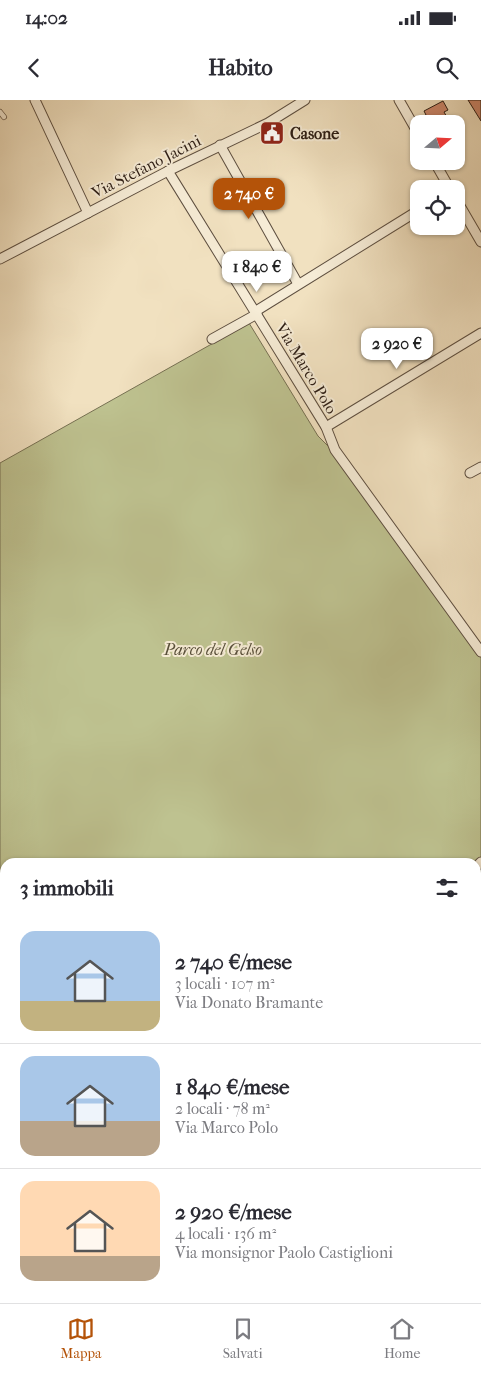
<!DOCTYPE html>
<html lang="it">
<head>
<meta charset="utf-8">
<style>
  :root { --surface:#fff; --page:#f2f2f3; --text:#2b2b33; --muted:#7c7c81; --line:#e1e1e2; --accent:#b45309 }
  body { margin:0; font-family:"IM FELL French Canon",serif; background:var(--page); color:var(--text); height:100vh; display:flex; flex-direction:column; font-size:19px; white-space:nowrap }
  * { box-sizing:border-box; margin:0 }
  p { font-size:16px; color:var(--muted) }
  .icon { flex:none; width:28px; height:28px; fill:none; stroke:currentColor; stroke-width:2; stroke-linecap:round; stroke-linejoin:round }
  .map { position:relative; flex:1; overflow:hidden }
  .side { position:absolute; left:0px; top:758px; width:481px; height:446px; display:flex; flex-direction:column; background:var(--surface); border-radius:15px 15px 0 0; box-shadow:0 1px 4px #0004 }
  .side>* { flex:none }
  .needle { width:32px; rotate:71deg }
  .buttons { position:absolute; left:410px; top:15px; display:grid; gap:10px }
  .buttons a { display:grid; place-items:center; width:55px; height:55px; border-radius:10px; background:var(--surface); box-shadow:0 1px 4px #0004; font-size:25px }
  .price { position:absolute; translate:-50% -42px; padding:0 11px; border-radius:10px; background:#fff; color:#222; font-size:16px; line-height:32px; filter:drop-shadow(0 1px 2px #0008) }
  .price::after { content:''; position:absolute; left:50%; top:30px; width:15px; height:11px; margin-left:-8px; background:inherit; clip-path:polygon(0 0,100% 0,50% 100%) }
  .price.active { background:var(--accent); color:#fff }
  ul { padding:0; list-style:none }
  li { display:flex; align-items:center; gap:15px; height:125px; padding:0 20px }
  li+li { border-top:1px solid var(--line) }
  li span { display:grid; place-items:center; flex:none; width:140px; height:100px; border-radius:15px; color:#555 }
  li>.icon { margin-inline-start:auto }
  span .icon { width:60px; height:60px; fill:#fffc; stroke-width:1 }
  li b { font-size:21px }
  h2 { display:flex; justify-content:space-between; align-items:center; height:60px; padding:0 20px; font-size:21px }
  .status { display:flex; justify-content:space-between; align-items:center; height:35px; padding:0 25px; background:var(--surface); direction:ltr }
  .status svg { height:14px; fill:currentColor }
  header { display:flex; justify-content:space-between; align-items:center; height:65px; padding:0 20px; background:var(--surface); font-size:22px; font-weight:700 }
  .menu { display:flex; justify-content:space-around; align-items:center; height:70px; border-top:1px solid var(--line); background:var(--surface); font-size:14px; color:var(--muted) }
  .menu a { display:grid; justify-items:center; gap:2px }
  .menu .active { color:var(--accent) }
  .map>svg:first-child { display:block }
</style>
</head>
<body>
<div class="status"><b>14:02</b><svg viewBox="0 0 49 12"><path d="M0 12V9h3v3zM5 12V6h3v6zM10 12V3h3v9zM15 12V0h3v12zM26 1h20v11H26zM47 4h2v5h-2z"/></svg></div>
<header><svg class="icon" aria-label="back" viewBox="0 0 24 24"><path d="M15 5l-7 7 7 7"/></svg>Habito<svg class="icon" aria-label="search" viewBox="0 0 24 24"><circle cx="10" cy="10" r="6"/><path d="M15 15l6 6"/></svg></header>
<div class="map">
<svg width="481" height="1203" viewBox="0 0 481 1203">
  <rect width="100%" height="100%" fill="#f1e1c0"/>
  <filter id="stains"><feTurbulence type="fractalNoise" baseFrequency=".004" numOctaves="4"/><feColorMatrix values="0 0 0 0 .2 0 0 0 0 .09 0 0 0 0 .02 0 0 0 .5 -.17"/></filter>
  <radialGradient id="worn" r=".72"><stop offset=".6" stop-color="#630" stop-opacity="0"/><stop offset="1" stop-color="#630" stop-opacity=".3"/></radialGradient>
  <!-- green -->
  <g fill="#bec290" stroke="#767052">
    <polygon points="249,223 318,336 332,350 481,557 481,1203 215,1203 212,1199 476,1199 476,762 5,762 5,884 0,877 0,363"/>
    <polygon points="0,1063 5,1071 5,1199 89,1199 92,1203 0,1203"/>
  </g>
  <!-- building -->
  <g fill="#cd886c" stroke="#2d1e15">
    <polygon points="468,0 481,0 481,21"/>
    <polygon points="443,1 448,10 444,12 448,19 439,24 423,24 420,18 426,15 424,11"/>
  </g>
  <g fill="none" stroke-linecap="round" stroke-linejoin="round">
    <defs>
      <polyline id="lane" points="0,12 4,17"/>
      <g id="street">
        <polyline points="35,0 88,113"/>
        <polyline points="399,0 419,35"/>
        <polyline points="220,45 298,184"/>
        <polyline points="434,61 450,89"/>
        <polyline points="168,71 326,327 335,350 481,552"/>
        <polyline points="456,99 481,142"/>
        <polyline points="0,159 168,71 268,23 305,0"/>
        <polyline points="256,211 419,110"/>
        <polyline points="212,239 257,214"/>
        <polyline points="326,327 481,233"/>
        <polyline points="470,373 481,367"/>
        <polyline points="476,767 481,762"/>
        <polyline points="32,1203 37,1199"/>
      </g>
      <g id="highway">
        <polyline points="0,918 5,925"/>
        <polyline points="0,953 5,961"/>
        <polyline points="169,1199 172,1203"/>
        <polyline points="194,1199 197,1203"/>
      </g>
    </defs>
    <!-- lane casing -->
    <use href="#lane" stroke="#5e4f40" stroke-width="6"/>
    <!-- street casing -->
    <use href="#street" stroke="#5e4f40" stroke-width="11"/>
    <!-- highway casing -->
    <use href="#highway" stroke="#2d1e15" stroke-width="17"/>
    <!-- lane -->
    <use href="#lane" stroke="#f6ecd6" stroke-width="4.5"/>
    <!-- street -->
    <use href="#street" stroke="#f6ecd6" stroke-width="9"/>
    <!-- highway -->
    <use href="#highway" stroke="#f1e1c0" stroke-width="15"/>
    <!-- rail -->
    <g stroke="#2d1e15" stroke-width="3" stroke-dasharray="9 9" stroke-linecap="butt">
      <polyline points="0,1035 5,1043"/>
      <polyline points="0,1048 5,1056"/>
      <polyline points="98,1199 101,1203"/>
      <polyline points="107,1199 110,1203"/>
    </g>
  </g>
  <!-- icons -->
  <defs>
    <symbol id="civic-square" viewBox="-11 -11 22 22"><rect x="-9" y="-9" width="18" height="18" rx="4" fill="#8f2418" stroke="#f6ecd6"/><path d="M-.6-6.5H3V-4.5H.6V-3L4-1V1h2V6H-6V1h2V-1L-.6-3ZM-1.2 2.5V6h2.4V2.5Z" fill="#fff"/></symbol>
  </defs>
  <g fill-rule="evenodd">
    <use href="#civic-square" x="258" y="19" width="28" height="28"/>
  </g>
  <g text-anchor="middle" stroke-width="4" stroke-linejoin="round" paint-order="stroke">
    <!-- poi labels -->
    <g font-size="16" font-weight="bold" fill="#2d1e15" stroke="#f6ecd6" text-anchor="start">
      <text x="290" y="39">Casone</text>
    </g>
    <!-- street labels -->
    <g font-size="16" fill="#2d1e15" stroke="#f6ecd6">
      <text transform="translate(146 66) rotate(-27)" y="6">Via Stefano Jacini</text>
      <text transform="translate(307 268) rotate(59)" y="6">Via Marco Polo</text>
    </g>
    <!-- park labels -->
    <g font-size="16" font-style="italic" fill="#584f3a" stroke="#f6ecd6">
      <text x="213" y="555">Parco del Gelso</text>
    </g>
  </g>
  <rect width="100%" height="100%" filter="url(#stains)"/>
  <rect width="100%" height="100%" fill="url(#worn)"/>
</svg>
<div class="buttons">
<a><svg class="needle" viewBox="-14 -14 28 28"><path d="M0-13l5 13h-10z" fill="#e53935"/><path d="M0 13l5-13h-10z" fill="#7c7c81"/></svg></a>
<a><svg class="icon" aria-label="locate" viewBox="0 0 24 24"><circle cx="12" cy="12" r="6"/><path d="M12 2v4M12 18v4M2 12h4M18 12h4"/></svg></a>
</div>
<b class="price active" style="left:249px;top:120px">2 740 €</b>
<b class="price" style="left:257px;top:193px">1 840 €</b>
<b class="price" style="left:397px;top:270px">2 920 €</b>
<section class="side">
<h2>3 immobili<svg class="icon" aria-label="filters" viewBox="0 0 24 24"><path d="M4 7h16M4 17h16"/><circle cx="9" cy="7" r="2"/><circle cx="15" cy="17" r="2"/></svg></h2>
<ul>
<li><span style="background:linear-gradient(#a9c7e8 70%,#c2b280 0)"><svg class="icon" aria-label="home" viewBox="0 0 24 24"><path d="M3 11l9-7 9 7M6 9v11h12V9"/></svg></span><div><b>2 740 €/mese</b><p>3 locali · 107 m²</p><p>Via Donato Bramante</p></div></li>
<li><span style="background:linear-gradient(#a9c7e8 65%,#b9a48a 0)"><svg class="icon" aria-label="home" viewBox="0 0 24 24"><path d="M3 11l9-7 9 7M6 9v11h12V9"/></svg></span><div><b>1 840 €/mese</b><p>2 locali · 78 m²</p><p>Via Marco Polo</p></div></li>
<li><span style="background:linear-gradient(#ffd9b3 75%,#b9a48a 0)"><svg class="icon" aria-label="home" viewBox="0 0 24 24"><path d="M3 11l9-7 9 7M6 9v11h12V9"/></svg></span><div><b>2 920 €/mese</b><p>4 locali · 136 m²</p><p>Via monsignor Paolo Castiglioni</p></div></li>
</ul>
</section>
</div>
<nav class="menu">
<a class="active"><svg class="icon" aria-label="map" viewBox="0 0 24 24"><path d="M3 6l6-2 6 2 6-2v14l-6 2-6-2-6 2zM9 4v14M15 6v14"/></svg>Mappa</a>
<a><svg class="icon" aria-label="saved" viewBox="0 0 24 24"><path d="M7 4h10v16l-5-4-5 4z"/></svg>Salvati</a>
<a><svg class="icon" aria-label="home" viewBox="0 0 24 24"><path d="M3 11l9-7 9 7M6 9v11h12V9"/></svg>Home</a>
</nav>
</body>
</html>
